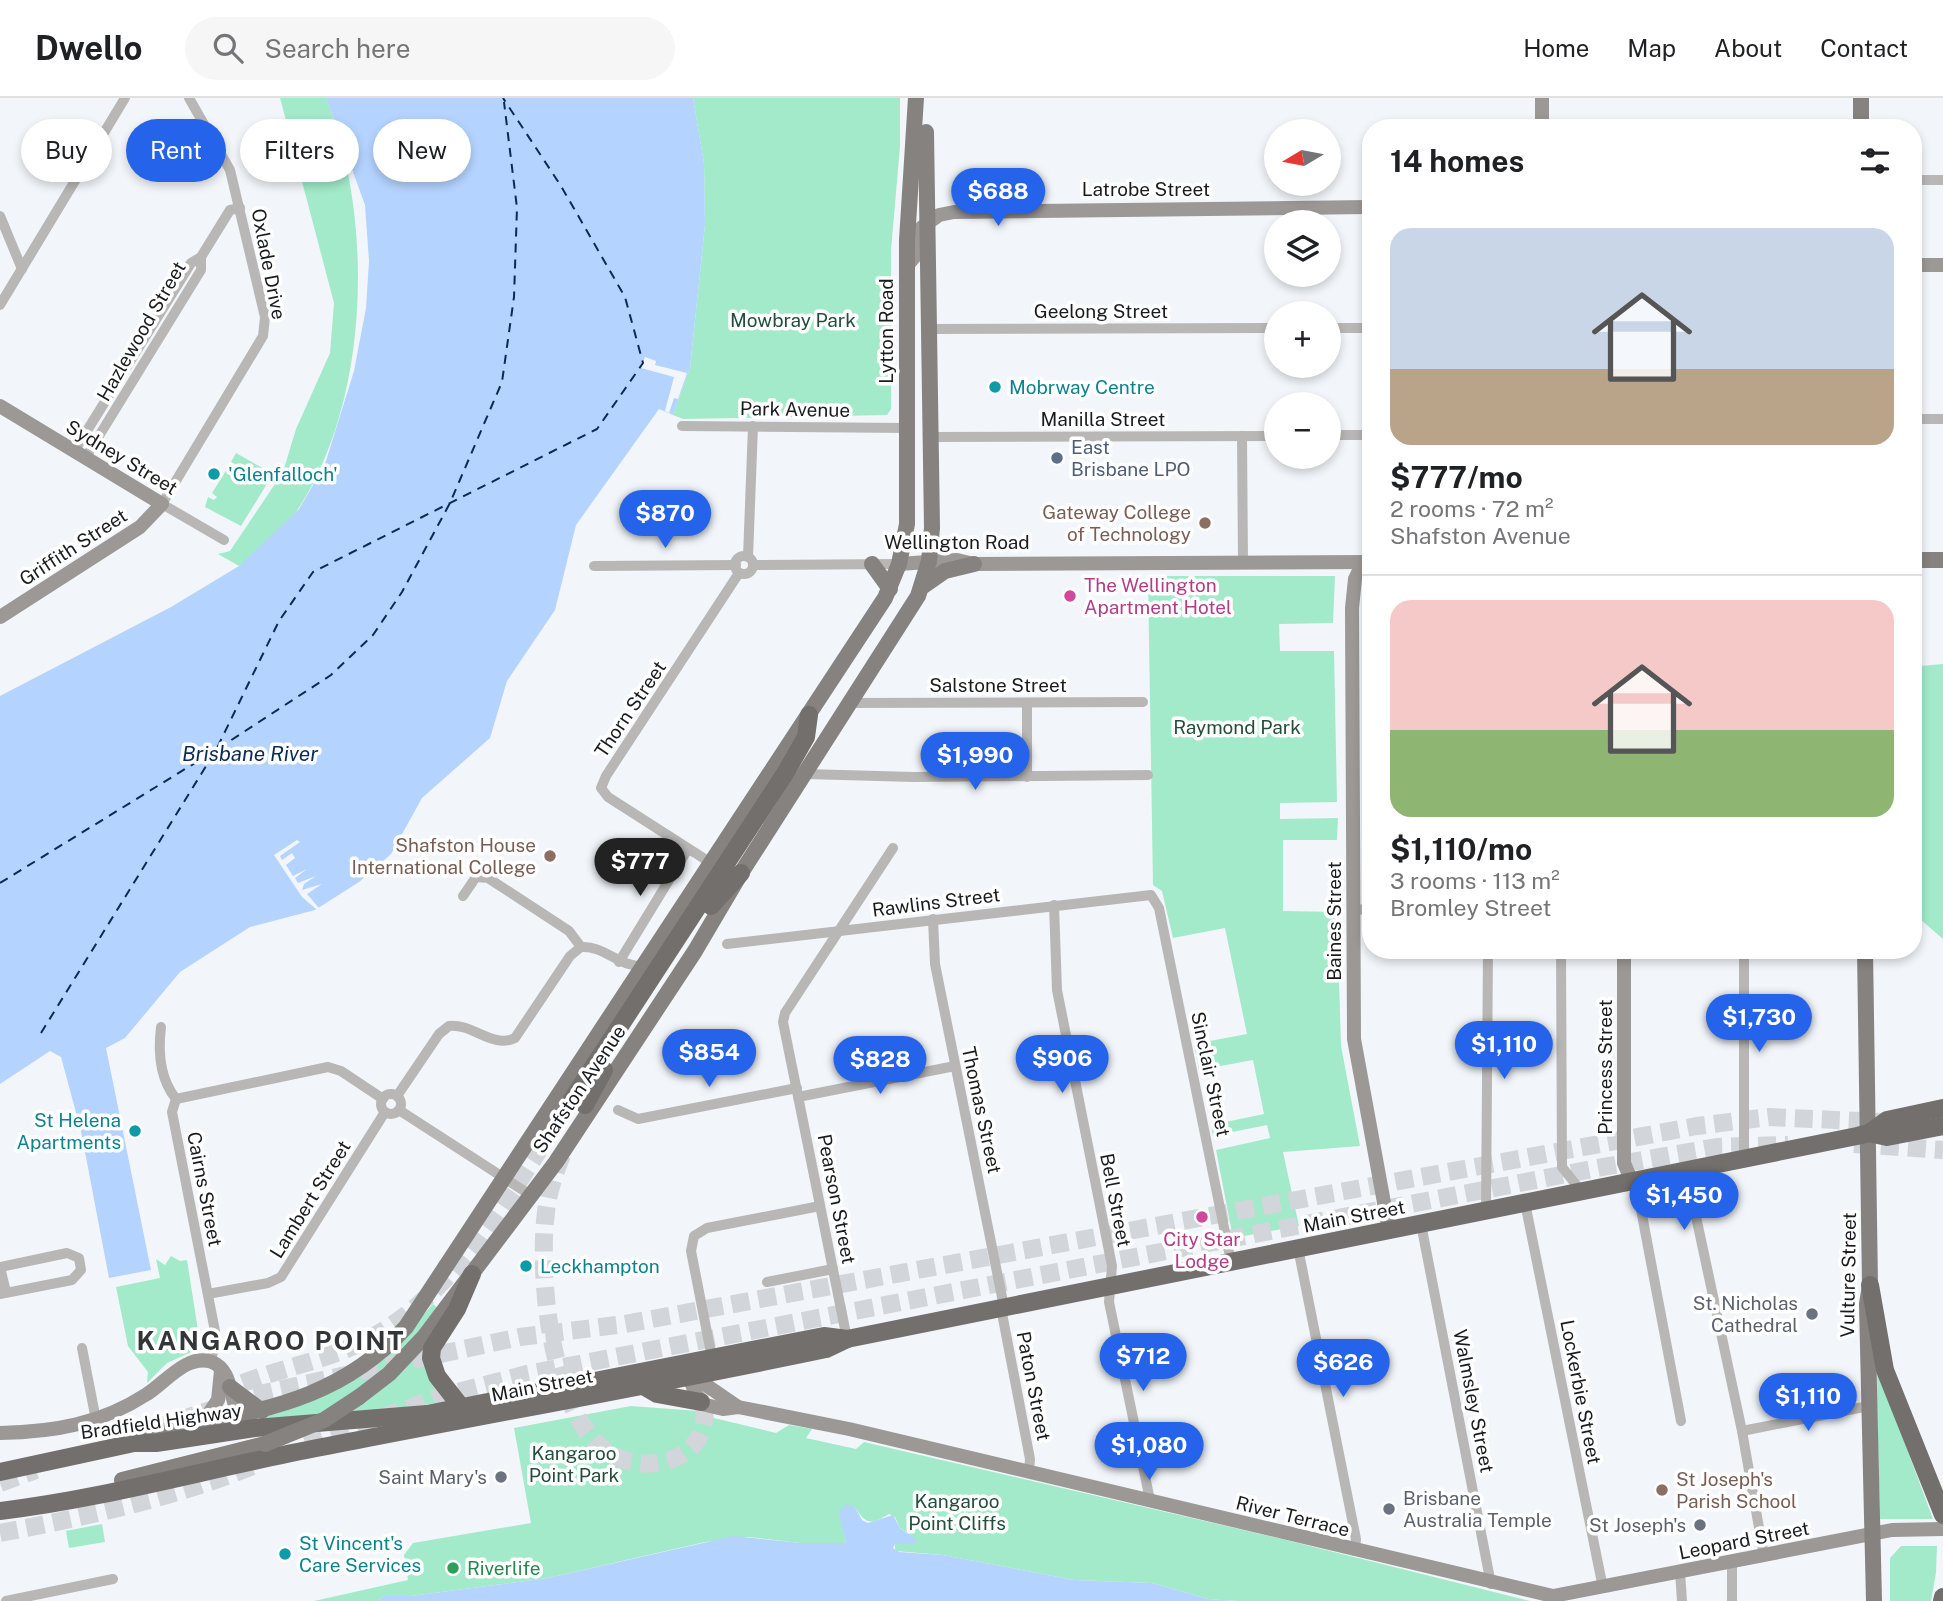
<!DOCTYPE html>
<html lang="en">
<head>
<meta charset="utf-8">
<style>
  :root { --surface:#fff; --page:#f6f6f6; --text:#202124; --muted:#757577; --line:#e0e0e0; --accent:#2563eb }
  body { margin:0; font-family:"Public Sans",sans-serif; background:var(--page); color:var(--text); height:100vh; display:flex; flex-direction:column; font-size:26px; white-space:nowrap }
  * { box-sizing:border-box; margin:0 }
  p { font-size:23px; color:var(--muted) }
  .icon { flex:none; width:38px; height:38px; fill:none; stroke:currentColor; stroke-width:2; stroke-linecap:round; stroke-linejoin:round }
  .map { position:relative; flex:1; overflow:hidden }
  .sheet { position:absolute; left:1362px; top:21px; width:560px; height:840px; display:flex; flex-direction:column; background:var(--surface); border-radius:28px; box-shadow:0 4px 10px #0003 }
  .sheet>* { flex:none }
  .hud { position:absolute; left:21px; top:21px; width:665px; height:63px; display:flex; gap:14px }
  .needle { width:46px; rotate:260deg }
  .controls { position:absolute; left:1264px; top:21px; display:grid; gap:14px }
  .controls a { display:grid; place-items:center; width:77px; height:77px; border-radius:50%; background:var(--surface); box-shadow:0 4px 10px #0003; font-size:35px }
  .price { position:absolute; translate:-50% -60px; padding:0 16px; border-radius:24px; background:var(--accent); color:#fff; font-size:23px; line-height:46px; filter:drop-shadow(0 2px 4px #0008) }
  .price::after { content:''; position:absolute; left:50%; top:42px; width:21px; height:16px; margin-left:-10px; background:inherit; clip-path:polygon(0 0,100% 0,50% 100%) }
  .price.selected { background:#222; color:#fff }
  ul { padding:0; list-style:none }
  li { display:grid; align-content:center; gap:14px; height:371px; padding:0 28px }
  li+li { border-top:2px solid var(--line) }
  li span { display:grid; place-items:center; height:217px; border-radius:21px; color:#555 }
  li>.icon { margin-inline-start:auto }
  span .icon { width:126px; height:126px; fill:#fffc; stroke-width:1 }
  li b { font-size:30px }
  h2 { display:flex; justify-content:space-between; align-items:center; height:84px; padding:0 28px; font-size:30px }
  .tag { padding:0 24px; border-radius:32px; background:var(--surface); box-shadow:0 4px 10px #0003; font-size:24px; line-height:63px }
  .tag.selected { background:var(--accent); color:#fff }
  header { display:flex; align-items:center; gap:42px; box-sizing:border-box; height:98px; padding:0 35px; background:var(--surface); border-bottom:2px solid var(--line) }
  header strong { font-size:33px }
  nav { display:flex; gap:38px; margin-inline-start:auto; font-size:24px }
  .search { width:490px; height:63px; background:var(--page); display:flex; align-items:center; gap:18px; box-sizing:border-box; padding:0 24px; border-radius:38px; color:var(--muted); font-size:26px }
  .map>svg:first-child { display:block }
</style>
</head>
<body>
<header>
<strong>Dwello</strong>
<div class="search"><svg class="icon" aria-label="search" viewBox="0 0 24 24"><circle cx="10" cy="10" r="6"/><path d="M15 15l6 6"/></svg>Search here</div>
<nav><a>Home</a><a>Map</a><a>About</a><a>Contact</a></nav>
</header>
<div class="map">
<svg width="1943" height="1503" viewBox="0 0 1943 1503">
  <rect width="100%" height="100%" fill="#f2f6fa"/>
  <!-- green -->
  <g fill="#a2eaca">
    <path d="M280 0H326C374 119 370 299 300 408 286 431 259 451 239 468L218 456 230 453 283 374 296 331 330 255 334 205Z"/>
    <polygon points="693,0 900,0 900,49 891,152 891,311 887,317 683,321 673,317 690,270 705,127 704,65"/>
    <polygon points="236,355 273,376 241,428 205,409 208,399 214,402 217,399 212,395 229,368 234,370 235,366 231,364"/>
    <polygon points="1148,478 1335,478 1333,525 1279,526 1280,553 1334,553 1337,704 1280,705 1280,721 1338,720 1337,742 1283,742 1283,813 1337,814 1341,948 1360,1048 1283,1054 1299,1128 1233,1140 1216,1052 1270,1040 1267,1027 1213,1038 1211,1027 1264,1016 1253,962 1199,972 1194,946 1247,936 1225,830 1173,840 1162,793 1153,787"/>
    <polygon points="1913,565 1916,573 1921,568 1943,566 1943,841 1913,815"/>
    <polygon points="171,1158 180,1163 187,1162 200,1245 196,1252 167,1265 147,1285 148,1274 128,1248 116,1189 160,1180 156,1161 165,1167"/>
    <path d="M433 1206 438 1210 399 1257 369 1284 321 1316 266 1321 267 1318C346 1296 380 1266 433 1206Z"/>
    <polygon points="430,1243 451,1303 340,1319"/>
    <polygon points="1876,1268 1933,1421 1880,1421"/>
    <path d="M631 1308 712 1314 714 1320 776 1335 789 1327 812 1331 806 1340 856 1351 864 1344 1282 1441 1530 1503H1238L1208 1501 1152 1485 1074 1482 943 1457 895 1453V1446H914L908 1435 900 1430 895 1419 889 1416C872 1426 866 1428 855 1409L840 1415 846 1445H800L748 1439 705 1444 548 1480 411 1498H384L378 1503H314L408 1482 404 1457 413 1445 531 1425 514 1330Z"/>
    <polygon points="102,1426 105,1444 69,1450 66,1433"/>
    <polygon points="1901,1448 1937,1448 1936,1475 1931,1503 1890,1503 1890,1460"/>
  </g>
  <!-- water -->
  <g fill="#b4d3fe">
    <polygon points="326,0 693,0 704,65 705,127 690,270 673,317 659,311 576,427 555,512 507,583 490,640 422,700 391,756 359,784 315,812 250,829 180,874 125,940 106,950 151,1172 109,1180 81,1033 61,959 50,953 0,986 0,598 171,509 239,468 299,411 325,366 354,273 366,210 369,163 365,107"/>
    <polygon points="846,1406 855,1409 862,1422 868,1425 893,1417 900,1430 917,1442 914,1446 895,1446 893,1450 899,1454 943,1457 1074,1482 1152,1485 1208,1501 1238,1503 378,1503 384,1498 411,1498 548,1480 734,1438 800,1445 846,1445 839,1415"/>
  </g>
  <!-- pier -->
  <g fill="#f2f6fa">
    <polygon points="645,259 656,263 655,267 687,275 678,301 674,300 669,315 665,313 674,279 641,270"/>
    <polygon points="297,742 300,744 280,758 282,762 292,755 295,760 286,767 293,778 307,771 295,780 298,785 316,778 304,786 302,792 322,786 307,796 319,810 316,811 302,799 274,757"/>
  </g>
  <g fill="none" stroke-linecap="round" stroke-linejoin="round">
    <!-- ferry -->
    <g stroke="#092b55" stroke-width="2" stroke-dasharray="9 7" stroke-linecap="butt">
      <polyline points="0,785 216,652 331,577 373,537 402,494 450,405 502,284 514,199 517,110 504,4"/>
      <polyline points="41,935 216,652 279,523 313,474 597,331 643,265 625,199 561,88 503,0"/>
    </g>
    <!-- highway-tunnel -->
    <g stroke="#d2d5d9" stroke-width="18" stroke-dasharray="18 9" stroke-linecap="butt">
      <polyline points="1854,1046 1943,1052"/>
      <path d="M562 1057C555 1075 548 1094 546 1114 538 1177 550 1307 602 1350 647 1386 726 1357 699 1292"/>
      <path d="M218 1296C262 1274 310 1267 354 1248 455 1204 512 1090 571 1003"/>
      <polyline points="152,1331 260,1296 445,1255 520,1239 625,1226 1697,1028 1769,1019 1881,1024"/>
      <polyline points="306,1347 442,1298 527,1276 1603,1069 1717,1049 1788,1047"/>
      <polyline points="0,1385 36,1372"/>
      <path d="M0 1435C85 1419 173 1400 253 1368"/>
    </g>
    <!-- street -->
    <g stroke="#b8b7b5" stroke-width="10">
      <polyline points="189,0 230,72 265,219 263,238 162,406 224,442"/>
      <polyline points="1913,82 1943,82"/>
      <polyline points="0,118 22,171"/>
      <polyline points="0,207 125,0"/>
      <polyline points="1328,230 1370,230"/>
      <polyline points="927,231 1276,230"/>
      <polyline points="1913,321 1943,321"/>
      <polyline points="682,328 908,330"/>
      <polyline points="1328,337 1370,337"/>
      <polyline points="1242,338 1243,464"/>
      <polyline points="930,339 1276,338"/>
      <polyline points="75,352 191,165 201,159 230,112 240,110"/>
      <polyline points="86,359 201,172 201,159"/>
      <circle cx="744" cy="467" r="9"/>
      <polyline points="748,459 753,328"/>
      <polyline points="753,467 899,466"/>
      <polyline points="594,468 736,467"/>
      <polyline points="852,605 1143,604"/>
      <polyline points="1027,605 1027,679"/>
      <polyline points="806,676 914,679 1148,677"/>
      <polyline points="711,765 608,699 601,690 606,678 739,475"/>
      <polyline points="463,798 476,779 488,780 569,833 581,849"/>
      <polyline points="1054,807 1057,892 1112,1168 1109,1204 1150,1402"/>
      <polyline points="1353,813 1370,810"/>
      <polyline points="933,821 935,866 1004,1209"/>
      <polyline points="727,846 1151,797 1159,810 1231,1164"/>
      <path d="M581 849C604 847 620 870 644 868"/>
      <polyline points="1561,852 1562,1069 1581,1093"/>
      <polyline points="1744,852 1744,1060"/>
      <polyline points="619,864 688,751"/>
      <path d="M161 929C158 953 160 981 176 1001"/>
      <circle cx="391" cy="1006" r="10"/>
      <path d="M397 998 439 936 449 928C472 925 493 951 515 940L570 858 581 849"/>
      <polyline points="798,999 955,968"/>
      <polyline points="176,1001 172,1014 215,1233 216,1246 210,1264"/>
      <polyline points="176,1001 328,969 341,973 383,1001"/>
      <polyline points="399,1012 529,1096"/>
      <polyline points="618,1012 638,1021 797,990"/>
      <polyline points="1686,1072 1742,1333 1764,1458"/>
      <polyline points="1632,1084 1639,1101 1681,1323"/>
      <polyline points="1525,1105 1603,1490"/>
      <polyline points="1486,1113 1488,852"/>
      <polyline points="1421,1126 1491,1486"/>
      <polyline points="1298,1150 1356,1441 1355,1453"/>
      <polyline points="0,1169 67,1155 79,1160 81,1172 72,1182 0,1196"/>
      <polyline points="0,1169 6,1194"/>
      <polyline points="767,1184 833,1171"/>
      <polyline points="208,1196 268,1185 281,1179 385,1014"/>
      <polyline points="1001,1210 1030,1361 1029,1373"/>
      <polyline points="847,1241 783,924 785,915 893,750"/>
      <polyline points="82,1250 96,1322"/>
      <polyline points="712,1260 691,1153 694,1138 707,1130 820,1108"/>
      <polyline points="1742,1333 1869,1308"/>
      <polyline points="1732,1465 1732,1503"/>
      <polyline points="1680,1474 1682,1503"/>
      <polyline points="6,1503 113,1481"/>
    </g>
    <!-- secondary -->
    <g stroke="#9b9896" stroke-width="14">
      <polyline points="1542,0 1542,30"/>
      <polyline points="1913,167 1943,167"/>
      <polyline points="906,169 916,157 921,130 939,117 954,114 1370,109"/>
      <polyline points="0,308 162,406 140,429 0,519"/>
      <polyline points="1363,464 1355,481 1352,510 1354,941 1389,1132"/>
      <polyline points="899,466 957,462 974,466 1370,464"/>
      <polyline points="1624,852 1624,1065 1632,1084"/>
      <polyline points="698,1270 706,1287 738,1309"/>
      <polyline points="686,1271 696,1297 706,1307 723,1311 738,1309 849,1331 1553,1498 1892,1432 1943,1431"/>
      <polyline points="203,1324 218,1302 221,1273"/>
      <path d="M0 1335C54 1334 101 1326 147 1296 165 1285 187 1255 212 1264 236 1274 227 1308 245 1323"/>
    </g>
    <!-- primary -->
    <g stroke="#85827f" stroke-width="16">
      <polyline points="1861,0 1861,30"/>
      <polyline points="1913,462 1943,462"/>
      <polyline points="872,466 890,491"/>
      <polyline points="922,489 945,473 974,466"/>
      <polyline points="1865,852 1870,1187 1867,1206 1874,1503"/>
      <polyline points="230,1289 262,1313"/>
      <polyline points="359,1299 389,1276 424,1239 556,1064 695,853 741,775 918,498 929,463 932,430 926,34"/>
      <path d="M134 1345 152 1336C249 1313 334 1308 406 1229L885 500 899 466 907 426V142L916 0"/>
      <polyline points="122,1382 265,1346"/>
    </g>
    <!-- highway -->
    <g stroke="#736f6c" stroke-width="18">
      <polyline points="711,808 741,775"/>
      <polyline points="571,1003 786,674 806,639 809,617"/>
      <polyline points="585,1007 604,972"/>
      <polyline points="1869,1035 1887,1039 1943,1028"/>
      <polyline points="1870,1187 1885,1272 1943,1417"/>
      <polyline points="645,1289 657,1296 701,1304"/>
      <polyline points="462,1310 437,1278 431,1260 432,1250 457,1211 472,1176"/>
      <polyline points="0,1374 134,1345 156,1345 255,1330 427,1316 824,1238 847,1241"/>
      <path d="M0 1413C109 1400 215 1369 322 1349 490 1316 659 1286 826 1251L847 1241 1857 1038 1869 1035 1887 1022 1943 1010"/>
      <polyline points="1942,1503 1943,1499"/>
    </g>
    <!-- primary-bridge -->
    <polyline stroke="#85827f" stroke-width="16" points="265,1346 324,1322 359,1299"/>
  </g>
  <!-- markers -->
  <g fill="#0f9aa8" stroke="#fff" stroke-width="2.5">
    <circle cx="995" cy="289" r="7"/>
    <circle cx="214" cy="376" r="7"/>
    <circle cx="135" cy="1033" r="7"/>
    <circle cx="526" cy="1168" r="7"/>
    <circle cx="285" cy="1456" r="7"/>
  </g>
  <circle fill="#5c6f8a" stroke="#fff" stroke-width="2.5" cx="1057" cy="360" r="7"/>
  <g fill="#8d6e63" stroke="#fff" stroke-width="2.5">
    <circle cx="1205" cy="425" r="7"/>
    <circle cx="550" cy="758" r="7"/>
    <circle cx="1662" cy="1392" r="7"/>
  </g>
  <g fill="#d1479c" stroke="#fff" stroke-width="2.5">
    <circle cx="1070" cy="498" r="7"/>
    <circle cx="1202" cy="1119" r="7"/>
  </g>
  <g fill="#6b7280" stroke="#fff" stroke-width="2.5">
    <circle cx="1812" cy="1216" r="7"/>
    <circle cx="501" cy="1379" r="7"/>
    <circle cx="1389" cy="1411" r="7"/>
    <circle cx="1700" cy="1427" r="7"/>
  </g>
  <circle fill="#2e9e5b" stroke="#fff" stroke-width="2.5" cx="453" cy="1470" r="7"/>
  <g text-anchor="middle" stroke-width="7" stroke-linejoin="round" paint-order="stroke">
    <!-- street labels -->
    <g font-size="19" fill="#1a1b1d" stroke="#fff">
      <text x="1146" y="98">Latrobe Street</text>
      <text transform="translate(269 166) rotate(79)" y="7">Oxlade Drive</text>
      <text x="1101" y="220">Geelong Street</text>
      <text transform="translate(141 233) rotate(-60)" y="7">Hazlewood Street</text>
      <text transform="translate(886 233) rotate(-90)" y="7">Lytton Road</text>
      <text transform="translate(795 311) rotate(1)" y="7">Park Avenue</text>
      <text x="1103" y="328">Manilla Street</text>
      <text transform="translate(122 359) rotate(31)" y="7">Sydney Street</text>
      <text x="957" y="451">Wellington Road</text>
      <text transform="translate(73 449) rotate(-33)" y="7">Griffith Street</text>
      <text x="998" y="594">Salstone Street</text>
      <text transform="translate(630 611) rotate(-56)" y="7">Thorn Street</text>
      <text transform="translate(936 804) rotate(-7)" y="7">Rawlins Street</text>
      <text transform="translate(1334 823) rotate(-90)" y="7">Baines Street</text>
      <text transform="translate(1605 969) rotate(-90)" y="7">Princess Street</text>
      <text transform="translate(1211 976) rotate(78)" y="7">Sinclair Street</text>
      <text transform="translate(579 991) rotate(-56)" y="7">Shafston Avenue</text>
      <text transform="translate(982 1012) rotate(78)" y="7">Thomas Street</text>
      <text transform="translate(205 1091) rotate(79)" y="7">Cairns Street</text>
      <text transform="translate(310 1101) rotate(-58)" y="7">Lambert Street</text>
      <text transform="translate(837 1101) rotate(79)" y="7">Pearson Street</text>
      <text transform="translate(1116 1102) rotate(79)" y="7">Bell Street</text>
      <text transform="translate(1354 1118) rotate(-11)" y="7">Main Street</text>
      <text transform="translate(1848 1177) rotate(-89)" y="7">Vulture Street</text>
      <text transform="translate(542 1287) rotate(-11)" y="7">Main Street</text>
      <text transform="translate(1034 1288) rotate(79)" y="7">Paton Street</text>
      <text transform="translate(1581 1294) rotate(79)" y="7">Lockerbie Street</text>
      <text transform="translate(1474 1303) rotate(79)" y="7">Walmsley Street</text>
      <text transform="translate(161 1323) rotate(-8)" y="7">Bradfield Highway</text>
      <text transform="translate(1293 1418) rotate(14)" y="7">River Terrace</text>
      <text transform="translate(1744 1442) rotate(-11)" y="7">Leopard Street</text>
    </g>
    <!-- park labels -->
    <g font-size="19" fill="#234e3c" stroke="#fff">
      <text x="793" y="229">Mowbray Park</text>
      <text x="1237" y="636">Raymond Park</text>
      <text x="574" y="1362">Kangaroo<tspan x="574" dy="22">Point Park</tspan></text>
      <text x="957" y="1410">Kangaroo<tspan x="957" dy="22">Point Cliffs</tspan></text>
    </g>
    <!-- culture labels -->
    <g font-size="19" fill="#0d838f" stroke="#fff" text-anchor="start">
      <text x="1009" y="296">Mobrway Centre</text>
      <text x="228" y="383">'Glenfalloch'</text>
      <text x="121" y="1029" text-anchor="end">St Helena<tspan x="121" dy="22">Apartments</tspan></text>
      <text x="540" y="1175">Leckhampton</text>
      <text x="299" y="1452">St Vincent's<tspan x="299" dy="22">Care Services</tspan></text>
    </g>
    <!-- service labels -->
    <g font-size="19" fill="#4e5e75" stroke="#fff" text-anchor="start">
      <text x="1071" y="356">East<tspan x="1071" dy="22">Brisbane LPO</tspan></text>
    </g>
    <!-- education labels -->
    <g font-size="19" fill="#785e54" stroke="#fff" text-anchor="end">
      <text x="1191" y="421">Gateway College<tspan x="1191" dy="22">of Technology</tspan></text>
      <text x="536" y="754">Shafston House<tspan x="536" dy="22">International College</tspan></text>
      <text x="1676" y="1388" text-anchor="start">St Joseph's<tspan x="1676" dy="22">Parish School</tspan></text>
    </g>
    <!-- hotel labels -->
    <g font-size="19" fill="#b23c85" stroke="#fff" text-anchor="start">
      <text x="1084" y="494">The Wellington<tspan x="1084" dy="22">Apartment Hotel</tspan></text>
      <text x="1202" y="1148" text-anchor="middle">City Star<tspan x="1202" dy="22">Lodge</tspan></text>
    </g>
    <!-- worship labels -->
    <g font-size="19" fill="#5b616d" stroke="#fff" text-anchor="end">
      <text x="1798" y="1212">St. Nicholas<tspan x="1798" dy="22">Cathedral</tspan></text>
      <text x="487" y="1386">Saint Mary's</text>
      <text x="1403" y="1407" text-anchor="start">Brisbane<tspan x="1403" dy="22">Australia Temple</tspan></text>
      <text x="1686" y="1434">St Joseph's</text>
    </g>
    <!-- leisure labels -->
    <g font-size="19" fill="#27864d" stroke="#fff" text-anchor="start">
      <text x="467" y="1477">Riverlife</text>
    </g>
    <!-- water labels -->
    <g font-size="21" font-style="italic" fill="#092b55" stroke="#fff">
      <text x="250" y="663">Brisbane River</text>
    </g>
    <!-- district labels -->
    <g font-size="26" font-weight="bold" letter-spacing="2" fill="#333639" stroke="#fff">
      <text x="271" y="1252">KANGAROO POINT</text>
    </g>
  </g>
</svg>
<div class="controls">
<a><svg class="needle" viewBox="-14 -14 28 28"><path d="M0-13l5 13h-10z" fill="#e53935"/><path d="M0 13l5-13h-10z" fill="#757577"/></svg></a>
<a><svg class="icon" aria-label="layers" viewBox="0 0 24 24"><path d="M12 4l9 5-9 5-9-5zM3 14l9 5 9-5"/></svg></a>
<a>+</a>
<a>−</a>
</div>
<b class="price" style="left:998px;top:130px">$688</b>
<b class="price" style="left:665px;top:452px">$870</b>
<b class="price" style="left:975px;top:694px">$1,990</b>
<b class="price selected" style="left:640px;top:800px">$777</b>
<b class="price" style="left:1759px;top:956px">$1,730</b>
<b class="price" style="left:1504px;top:983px">$1,110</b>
<b class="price" style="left:709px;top:991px">$854</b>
<b class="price" style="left:1062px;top:997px">$906</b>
<b class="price" style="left:880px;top:998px">$828</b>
<b class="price" style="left:1684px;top:1134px">$1,450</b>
<b class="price" style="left:1143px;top:1295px">$712</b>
<b class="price" style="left:1343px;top:1301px">$626</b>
<b class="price" style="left:1808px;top:1335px">$1,110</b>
<b class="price" style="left:1149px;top:1384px">$1,080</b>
<div class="hud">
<a class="tag">Buy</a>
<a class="tag selected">Rent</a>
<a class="tag">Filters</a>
<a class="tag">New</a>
</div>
<section class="sheet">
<h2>14 homes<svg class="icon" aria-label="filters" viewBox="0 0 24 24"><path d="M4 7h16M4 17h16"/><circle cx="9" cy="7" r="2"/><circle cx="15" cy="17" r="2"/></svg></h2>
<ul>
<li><span style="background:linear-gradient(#c9d6e8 65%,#b9a48a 0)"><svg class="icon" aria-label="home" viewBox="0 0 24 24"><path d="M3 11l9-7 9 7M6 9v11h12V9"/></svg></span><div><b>$777/mo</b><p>2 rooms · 72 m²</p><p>Shafston Avenue</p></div></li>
<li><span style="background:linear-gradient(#f6c9c9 60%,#8fb573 0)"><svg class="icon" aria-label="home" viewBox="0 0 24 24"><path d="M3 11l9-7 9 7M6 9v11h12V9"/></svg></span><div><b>$1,110/mo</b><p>3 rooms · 113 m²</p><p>Bromley Street</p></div></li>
</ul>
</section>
</div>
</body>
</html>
